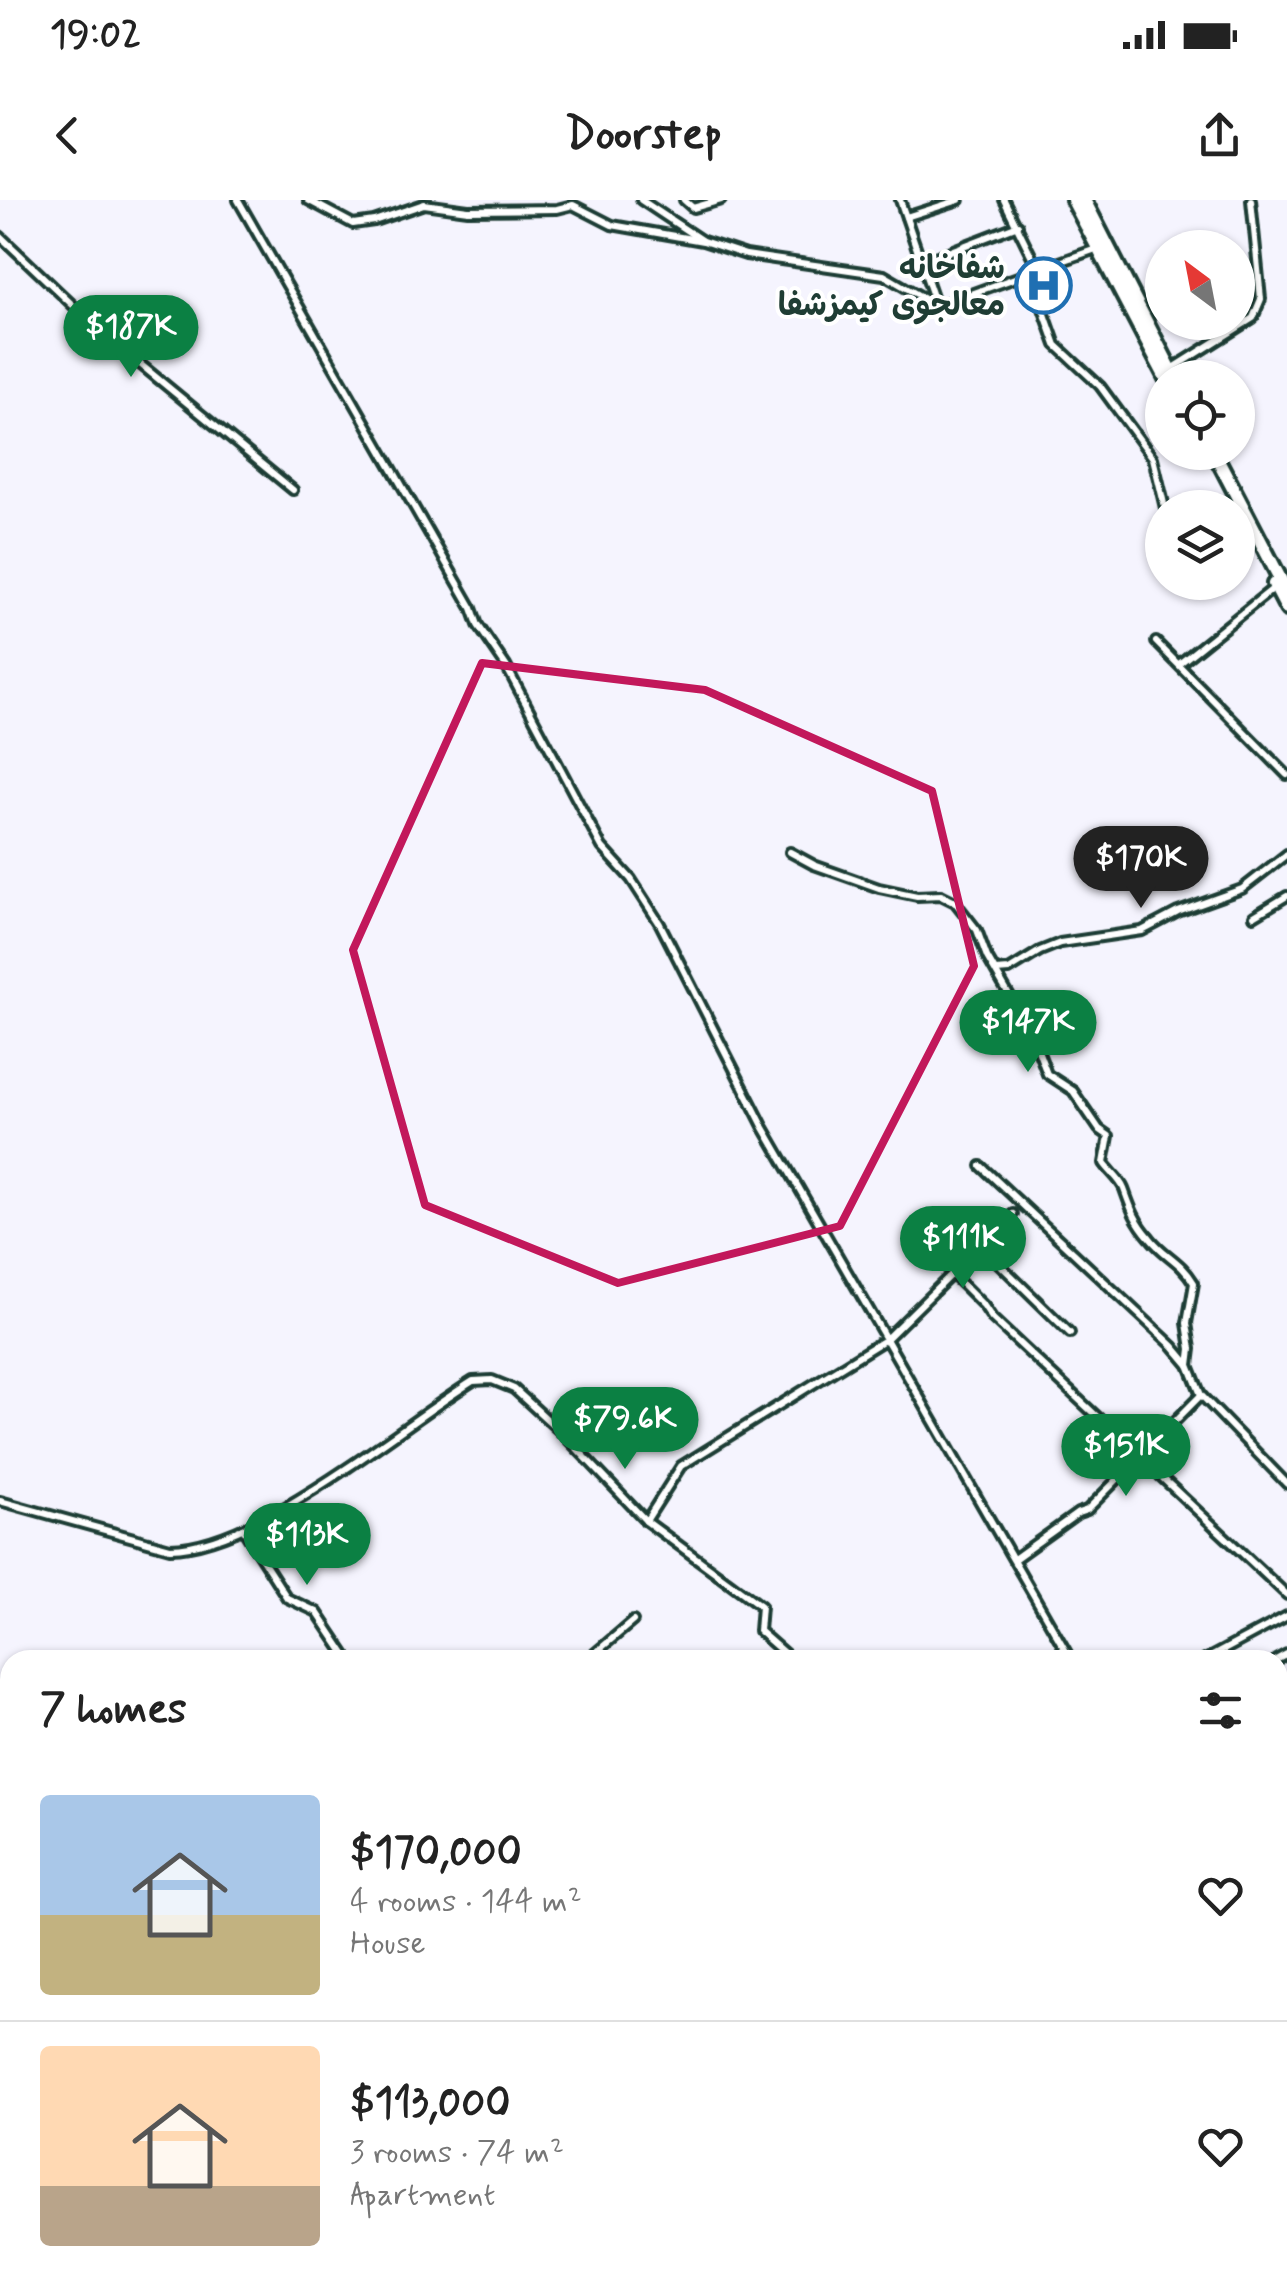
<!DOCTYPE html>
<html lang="en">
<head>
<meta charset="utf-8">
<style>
  :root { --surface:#fff; --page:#f6f6f6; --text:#222; --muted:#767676; --line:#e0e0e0; --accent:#0b8043 }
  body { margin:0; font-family:Mynerve,"Playpen Sans Arabic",sans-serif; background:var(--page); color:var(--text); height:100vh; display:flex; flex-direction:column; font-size:38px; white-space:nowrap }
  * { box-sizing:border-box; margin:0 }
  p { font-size:32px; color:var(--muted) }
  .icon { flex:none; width:55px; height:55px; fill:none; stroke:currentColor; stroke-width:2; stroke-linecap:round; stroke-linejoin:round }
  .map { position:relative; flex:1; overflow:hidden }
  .drawer { position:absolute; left:0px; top:1450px; width:1288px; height:642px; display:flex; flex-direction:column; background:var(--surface); border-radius:30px 30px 0 0; box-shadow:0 2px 8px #0004 }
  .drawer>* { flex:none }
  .needle { width:65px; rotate:328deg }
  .controls { position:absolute; left:1145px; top:30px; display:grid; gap:20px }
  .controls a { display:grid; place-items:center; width:110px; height:110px; border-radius:50%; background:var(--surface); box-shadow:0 2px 8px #0004; font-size:50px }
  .price { position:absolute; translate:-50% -85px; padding:0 22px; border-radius:35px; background:var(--accent); color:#fff; font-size:32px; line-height:65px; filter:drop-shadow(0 2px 5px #0008) }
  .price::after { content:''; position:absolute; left:50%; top:60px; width:30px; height:22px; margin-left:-15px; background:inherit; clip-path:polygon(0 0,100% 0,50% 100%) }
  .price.selected { background:#222; color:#fff }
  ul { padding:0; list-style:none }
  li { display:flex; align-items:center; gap:30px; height:250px; padding:0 40px }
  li+li { border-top:2px solid var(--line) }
  li span { display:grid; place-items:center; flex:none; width:280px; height:200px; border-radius:10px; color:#555 }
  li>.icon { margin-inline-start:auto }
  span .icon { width:120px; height:120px; fill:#fffc; stroke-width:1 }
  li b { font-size:42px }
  h2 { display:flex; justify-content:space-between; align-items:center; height:120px; padding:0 40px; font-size:42px }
  .status { display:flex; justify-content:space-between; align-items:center; height:70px; padding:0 50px; background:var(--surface); direction:ltr }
  .status svg { height:28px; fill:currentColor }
  header { display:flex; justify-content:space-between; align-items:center; height:130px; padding:0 40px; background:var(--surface); font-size:45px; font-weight:800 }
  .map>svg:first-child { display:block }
</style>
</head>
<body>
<div class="status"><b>19:02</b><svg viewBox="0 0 49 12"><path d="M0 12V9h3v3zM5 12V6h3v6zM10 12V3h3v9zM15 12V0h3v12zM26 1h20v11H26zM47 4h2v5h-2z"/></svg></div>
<header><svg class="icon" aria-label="back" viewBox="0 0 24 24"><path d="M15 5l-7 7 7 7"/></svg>Doorstep<svg class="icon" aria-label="share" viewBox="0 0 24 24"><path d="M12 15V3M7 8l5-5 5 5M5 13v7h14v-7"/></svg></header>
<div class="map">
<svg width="1287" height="2091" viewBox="0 0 1287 2091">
  <rect width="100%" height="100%" fill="#f5f4fe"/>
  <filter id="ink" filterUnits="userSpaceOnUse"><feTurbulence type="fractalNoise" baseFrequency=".01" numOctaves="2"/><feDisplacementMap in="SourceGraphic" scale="20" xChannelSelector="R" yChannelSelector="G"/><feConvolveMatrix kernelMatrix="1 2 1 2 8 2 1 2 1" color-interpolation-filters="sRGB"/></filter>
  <g filter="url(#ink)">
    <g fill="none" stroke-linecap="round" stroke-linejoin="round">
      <defs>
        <g id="minor">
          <polyline points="238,0 472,408 478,425 506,466 602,647 631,679 660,724 763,926 886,1139 1013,1014"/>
          <polyline points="308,0 353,24 374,21 424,4 468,10 557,9 573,5 612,25 703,41 746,55 884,75 937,106 1096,49"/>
          <polyline points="641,0 701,40"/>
          <polyline points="684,0 693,8 721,0"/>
          <polyline points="900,0 936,105"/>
          <polyline points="1004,0 1038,69"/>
          <polyline points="906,17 959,0"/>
          <polyline points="0,36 100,131 293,290"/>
          <polyline points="922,62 1018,25"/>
          <polyline points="1030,72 1056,145 1100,186 1153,258 1165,308"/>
          <polyline points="1172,169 1253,118 1261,99 1251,0"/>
          <polyline points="1156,442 1287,575"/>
          <polyline points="1179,464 1275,387"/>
          <path d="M790 652 814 665 879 688 917 696 941 695 955 702 977 730 987 757 1033 837 1047 874 1073 891 1099 929 1109 936 1104 963C1110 972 1120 979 1124 989 1131 1009 1135 1021 1150 1038 1165 1057 1180 1060 1194 1083L1187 1123 1191 1149 1189 1165"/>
          <polyline points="1254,716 1287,696"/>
          <polyline points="996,771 1009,770 1040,751 1060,743 1142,731 1178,712 1242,689 1287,654"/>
          <polyline points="981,966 1173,1146 1189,1165 1201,1195 1287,1284"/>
          <polyline points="981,1046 1070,1133"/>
          <polyline points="953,1075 984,1106 992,1118 1287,1395"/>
          <path d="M0 1301 170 1348C258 1347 395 1230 473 1181L492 1180 514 1189 562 1233 646 1321 681 1266 886 1139 1071 1460"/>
          <polyline points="646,1321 761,1406 759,1431 792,1460"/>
          <polyline points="243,1329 287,1398 317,1412 349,1460"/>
          <polyline points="1014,1359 1078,1313 1087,1310 1201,1195"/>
          <polyline points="587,1460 633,1421"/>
          <polyline points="1205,1460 1287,1416"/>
          <polyline points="1276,1460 1287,1454"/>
          <polyline points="1278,1497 1287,1492"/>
          <polyline points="1278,1538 1287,1533"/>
          <polyline points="1278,1580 1287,1575"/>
          <polyline points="1278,1635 1287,1629"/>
          <polyline points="10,1693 0,1704 10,1719"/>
          <polyline points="1278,1708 1287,1703"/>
          <polyline points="1278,1794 1281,1797 1278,1826 1287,1842"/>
          <polyline points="1278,1870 1287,1865"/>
          <polyline points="1278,1920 1287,1920"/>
          <polyline points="1278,2069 1287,2065"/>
          <polyline points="234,2082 238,2091"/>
          <polyline points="332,2082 336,2091"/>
          <polyline points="361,2082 367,2091"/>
          <polyline points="395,2082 402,2091"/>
          <polyline points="438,2082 445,2091"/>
          <polyline points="479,2082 485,2091"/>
          <polyline points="546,2082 551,2091"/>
          <polyline points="557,2082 564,2091"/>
          <polyline points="599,2082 600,2091"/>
          <polyline points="859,2082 864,2091"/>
          <polyline points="1089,2082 1093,2091"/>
          <polyline points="1250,2082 1255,2091"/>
          <polyline points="116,2091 171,2082"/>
          <polyline points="697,2091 707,2082"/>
          <polyline points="930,2091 941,2082"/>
          <polyline points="1021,2091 1027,2087 1071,2088 1077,2091"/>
        </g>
        <g id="highway">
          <polyline points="1073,0 1166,178"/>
          <polyline points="1084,0 1175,178"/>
          <polyline points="1214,252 1287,392"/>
          <polyline points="1274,384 1287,409"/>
        </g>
      </defs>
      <!-- minor casing -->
      <use href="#minor" stroke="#1f3d34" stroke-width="14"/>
      <!-- highway casing -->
      <use href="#highway" stroke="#1f3d34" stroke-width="20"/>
      <!-- minor -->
      <use href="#minor" stroke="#fff" stroke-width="6"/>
      <!-- highway -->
      <use href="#highway" stroke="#fff" stroke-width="12"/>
    </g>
  </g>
  <!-- marked area -->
  <path fill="none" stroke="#c2185b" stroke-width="8" stroke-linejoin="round" d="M482 463 705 490 932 591 974 766 840 1026 618 1083 425 1005 353 750Z"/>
  <!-- icons -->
  <defs>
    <symbol id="hospital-ring" viewBox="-11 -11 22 22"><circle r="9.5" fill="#fff" stroke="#1f6fb2" stroke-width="1.5"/><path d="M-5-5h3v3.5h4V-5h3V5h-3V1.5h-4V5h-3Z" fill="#1f6fb2"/></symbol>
  </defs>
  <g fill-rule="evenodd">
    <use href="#hospital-ring" x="1012" y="54" width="63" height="63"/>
  </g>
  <g text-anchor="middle" stroke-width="8" stroke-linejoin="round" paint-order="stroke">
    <!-- poi labels -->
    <g font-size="32" font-weight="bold" fill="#1f3d34" stroke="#fff" text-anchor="end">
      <text x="1005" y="78">شفاخانه<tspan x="1005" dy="37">معالجوی کیمزشفا</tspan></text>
    </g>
  </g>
</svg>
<div class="controls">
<a><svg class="needle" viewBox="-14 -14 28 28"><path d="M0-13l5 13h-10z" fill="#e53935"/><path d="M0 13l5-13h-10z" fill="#767676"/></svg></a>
<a><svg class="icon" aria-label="locate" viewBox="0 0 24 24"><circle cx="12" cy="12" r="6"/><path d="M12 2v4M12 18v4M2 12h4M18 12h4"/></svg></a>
<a><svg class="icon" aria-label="layers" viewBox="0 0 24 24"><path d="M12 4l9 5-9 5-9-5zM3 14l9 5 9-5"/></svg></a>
</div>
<b class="price" style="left:131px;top:180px">$187K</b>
<b class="price selected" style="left:1141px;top:711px">$170K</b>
<b class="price" style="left:1028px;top:875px">$147K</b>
<b class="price" style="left:963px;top:1091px">$111K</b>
<b class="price" style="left:625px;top:1272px">$79.6K</b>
<b class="price" style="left:1126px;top:1299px">$151K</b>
<b class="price" style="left:307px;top:1388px">$113K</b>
<section class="drawer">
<h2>7 homes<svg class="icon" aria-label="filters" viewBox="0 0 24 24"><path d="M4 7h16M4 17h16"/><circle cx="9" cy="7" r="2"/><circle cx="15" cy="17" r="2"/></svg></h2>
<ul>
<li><span style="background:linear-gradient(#a9c7e8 60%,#c2b280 0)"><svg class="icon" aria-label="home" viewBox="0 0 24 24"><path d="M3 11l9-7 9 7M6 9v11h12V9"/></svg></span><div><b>$170,000</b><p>4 rooms · 144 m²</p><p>House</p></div><svg class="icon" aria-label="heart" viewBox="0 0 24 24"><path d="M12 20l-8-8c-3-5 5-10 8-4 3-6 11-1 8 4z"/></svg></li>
<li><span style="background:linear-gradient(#ffd9b3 70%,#b9a48a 0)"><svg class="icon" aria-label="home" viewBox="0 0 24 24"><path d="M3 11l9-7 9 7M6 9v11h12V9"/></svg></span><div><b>$113,000</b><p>3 rooms · 74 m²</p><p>Apartment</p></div><svg class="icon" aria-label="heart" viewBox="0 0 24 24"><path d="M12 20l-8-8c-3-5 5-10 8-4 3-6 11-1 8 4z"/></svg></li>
</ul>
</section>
</div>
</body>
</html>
